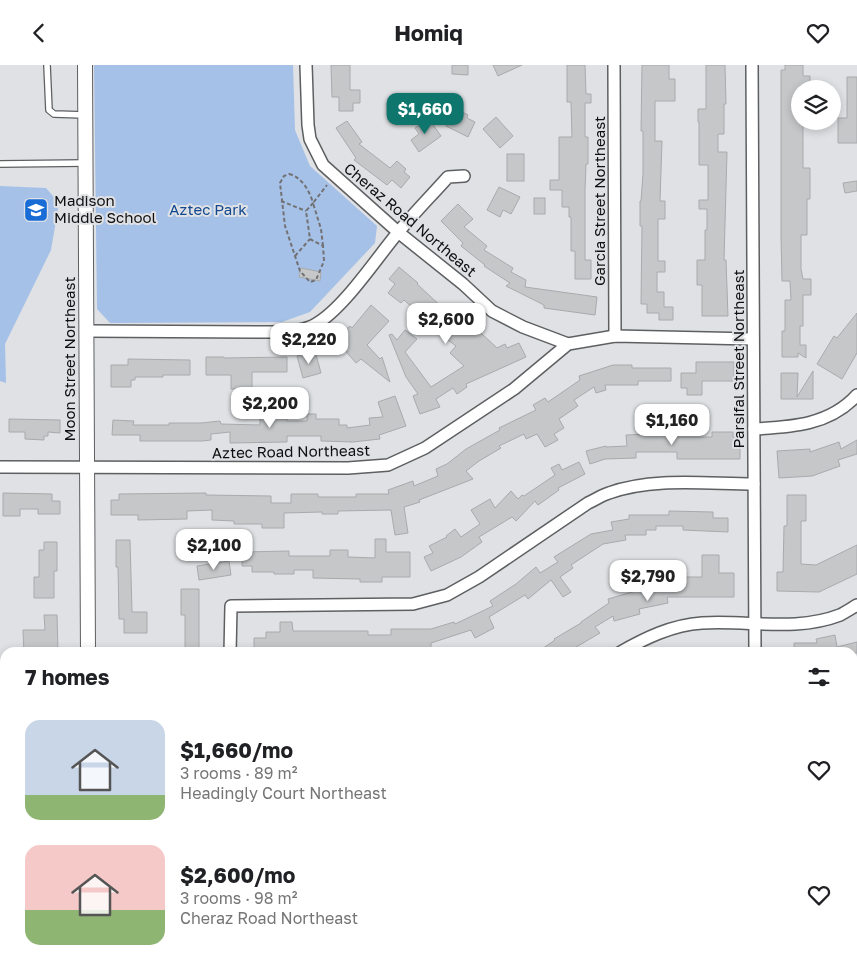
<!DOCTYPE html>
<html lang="en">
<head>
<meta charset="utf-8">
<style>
  :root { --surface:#fff; --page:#f6f6f6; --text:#202124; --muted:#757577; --accent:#0f766e }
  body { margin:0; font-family:"Golos Text",sans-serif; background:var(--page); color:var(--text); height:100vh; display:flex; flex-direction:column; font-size:19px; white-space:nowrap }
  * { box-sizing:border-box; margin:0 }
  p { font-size:16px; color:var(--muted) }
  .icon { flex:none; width:28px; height:28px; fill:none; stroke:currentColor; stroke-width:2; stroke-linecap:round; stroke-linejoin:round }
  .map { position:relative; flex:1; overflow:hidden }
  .panel { position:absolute; left:0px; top:582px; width:858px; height:321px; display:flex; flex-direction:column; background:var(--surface); border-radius:15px 15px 0 0; box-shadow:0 2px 8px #0003 }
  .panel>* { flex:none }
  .tools { position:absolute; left:791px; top:15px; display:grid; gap:10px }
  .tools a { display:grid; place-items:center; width:50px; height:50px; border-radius:50%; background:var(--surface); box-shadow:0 2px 8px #0003; font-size:25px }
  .price { position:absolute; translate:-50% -42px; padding:0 11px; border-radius:10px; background:#fff; color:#222; font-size:16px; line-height:32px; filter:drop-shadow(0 1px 2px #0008) }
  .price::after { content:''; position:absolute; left:50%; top:30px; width:15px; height:11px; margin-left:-8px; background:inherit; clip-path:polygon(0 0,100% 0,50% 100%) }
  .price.selected { background:var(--accent); color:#fff }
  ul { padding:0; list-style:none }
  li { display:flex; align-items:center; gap:15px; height:125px; padding:0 25px }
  li span { display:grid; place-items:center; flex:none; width:140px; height:100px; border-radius:15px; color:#555 }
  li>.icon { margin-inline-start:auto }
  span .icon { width:60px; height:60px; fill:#fffc; stroke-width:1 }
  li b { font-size:21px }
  h2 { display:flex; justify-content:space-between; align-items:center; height:60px; padding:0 25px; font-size:21px }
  header { display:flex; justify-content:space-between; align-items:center; height:65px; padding:0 25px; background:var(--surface); font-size:22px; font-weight:700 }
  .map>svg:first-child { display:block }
</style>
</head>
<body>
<header><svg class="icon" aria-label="back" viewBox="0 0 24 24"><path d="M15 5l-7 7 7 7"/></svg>Homiq<svg class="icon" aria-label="heart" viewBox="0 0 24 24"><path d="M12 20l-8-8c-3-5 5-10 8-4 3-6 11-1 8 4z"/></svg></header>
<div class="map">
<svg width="857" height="903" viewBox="0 0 857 903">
  <rect width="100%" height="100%" fill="#dfe1e4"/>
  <!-- green -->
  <g fill="#a6c1e8">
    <polygon points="94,0 293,0 295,65 310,101 377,161 375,178 310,247 282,257 110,258 97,244"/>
    <polygon points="0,121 46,123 59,138 51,185 5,279 6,318 0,316"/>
    <rect x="216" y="899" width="117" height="4"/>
    <rect x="337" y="899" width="151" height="4"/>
  </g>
  <!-- building -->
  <g fill="#c5c7c9" stroke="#a8aaac">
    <polygon points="331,0 350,0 350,25 360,25 360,38 353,38 353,46 339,46 339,32 332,32"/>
    <polygon points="452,0 468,0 468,10 452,9"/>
    <polygon points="493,0 522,0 498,11"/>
    <polygon points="567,0 585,0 586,29 591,29 591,38 585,38 585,72 588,72 588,99 586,99 585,125 585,195 591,195 591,214 575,214 575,186 571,186 571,152 569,152 569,142 562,142 562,125 550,125 550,115 559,115 559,72 572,72 571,37 567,37"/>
    <polygon points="642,0 669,0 669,14 675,14 675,36 655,36 655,76 662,76 660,136 665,136 665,154 658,154 658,196 665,196 665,207 657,207 657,227 664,227 664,242 673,242 673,255 659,255 659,248 647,248 647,239 641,239 642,161 640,161 640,136 641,136 643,109 643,66 641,66"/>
    <polygon points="706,0 725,0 726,39 724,39 724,69 718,69 718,87 727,87 724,195 726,195 728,251 702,251 702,220 697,220 697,195 705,195 705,165 707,165 707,144 699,144 699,135 708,135 708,100 699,100 699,57 698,57 698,44 706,44"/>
    <polygon points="785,0 803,0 803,11 810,11 810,21 800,21 800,56 803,56 803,103 810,103 810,134 807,134 807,170 801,170 801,204 803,214 811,214 811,230 803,230 803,261 800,261 800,280 806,280 806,293 798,288 798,292 782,292 782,266 785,266 785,235 791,235 790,216 782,216 781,170 781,5 785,5"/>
    <polygon points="847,12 857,12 857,78 838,78 838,53 847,53"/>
    <polygon points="458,45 468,50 467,53 475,57 468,72 446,61 450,52 454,54"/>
    <polygon points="496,52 513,71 500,83 483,64"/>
    <polygon points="429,54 441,71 419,87 411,75 419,69 415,63"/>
    <polygon points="347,56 362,77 359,79 390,103 397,96 406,104 404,107 410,112 401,123 392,115 387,120 354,95 356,93 336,63"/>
    <rect x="507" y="89" width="17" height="27"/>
    <polygon points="857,116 857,126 845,128 843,118"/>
    <polygon points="499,122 520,132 511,149 503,145 500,152 487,145"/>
    <rect x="534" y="133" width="11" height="16"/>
    <polygon points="458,139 473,154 464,162 487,181 484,185 513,203 511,207 526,215 525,222 597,232 595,250 544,243 544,240 506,221 510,218 484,201 485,200 461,181 463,178 441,156"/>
    <polygon points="399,202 418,218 417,219 444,244 447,240 465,253 497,283 505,279 507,283 519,278 526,292 466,319 467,322 457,329 453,323 436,334 440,342 420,349 413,331 418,329 406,312 389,270 392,269 397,275 405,265 417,274 405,287 431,322 464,301 450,288 456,281 436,266 437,265 404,235 401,238 388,228 395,219 389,214"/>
    <polygon points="301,203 321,207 320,216 299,212"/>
    <polygon points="371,240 389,256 367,280 380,294 382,292 390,317 361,294 356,298 335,274 350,261 352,263"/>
    <polygon points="857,248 857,288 842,314 817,299 834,271 837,273"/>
    <polygon points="315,286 321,308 303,313 297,291"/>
    <polygon points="206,292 224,292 224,293 287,292 287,307 252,307 252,324 231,324 231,310 206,310"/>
    <polygon points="128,294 190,295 190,310 163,310 163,312 135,312 135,315 131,315 131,322 111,322 111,300 128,300"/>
    <polygon points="696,297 734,297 734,316 702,316 702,330 687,330 687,323 681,323 681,308 696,308"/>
    <polygon points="613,300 632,300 632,303 671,303 671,316 638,316 638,320 605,320 606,325 596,328 594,322 574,335 578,341 559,354 564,363 554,369 558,375 545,382 537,369 526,374 524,369 499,381 501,383 479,396 466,406 473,414 419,435 420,437 404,442 408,468 395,470 391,445 338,446 338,449 322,449 322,447 284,448 284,463 262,463 262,459 234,459 234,456 212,455 212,445 187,446 187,454 138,455 138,450 111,450 111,435 119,435 119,429 206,428 206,430 271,431 271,438 291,438 291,429 318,429 318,432 356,432 356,429 389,429 388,425 413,416 414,421 438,411 436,404 447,399 466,384 500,365 499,363 536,345 533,340 545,333 548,337 580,315 579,311"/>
    <polygon points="813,306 813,334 781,334 781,308 798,308 797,332"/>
    <polygon points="395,331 406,361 379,370 380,374 353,377 321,376 321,371 287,371 287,377 230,378 230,367 211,369 211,375 202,376 140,376 140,370 112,370 113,355 134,356 133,360 169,360 169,358 201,358 220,356 221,359 260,360 260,348 287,348 287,356 307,356 307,349 316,349 316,354 339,354 339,360 347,360 347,363 370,360 369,353 383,352 378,337"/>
    <polygon points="9,354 60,355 60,368 48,367 48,371 44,371 44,375 25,374 25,367 9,367"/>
    <polygon points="649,360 669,360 669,372 712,372 712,367 733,367 733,372 740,372 740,394 677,394 677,387 636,387 636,393 605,394 590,399 586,386 606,381 606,382 627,381 626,370 649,369"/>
    <polygon points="857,375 857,389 838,395 840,401 812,411 779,413 777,386 810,384 810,387 839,377 841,384"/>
    <polygon points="579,397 585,409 558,423 559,425 538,440 535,436 516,456 512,452 479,472 482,477 461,492 431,506 424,492 433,488 429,481 447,472 446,471 455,464 461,472 480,459 471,445 490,434 495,443 511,426 518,434 522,430 524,431 555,410 551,403 559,399 562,405"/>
    <polygon points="3,428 52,429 52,436 60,436 60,449 38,449 38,444 20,444 20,451 3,451"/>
    <polygon points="787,430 806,430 806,456 801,456 801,499 816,500 857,480 857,509 819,527 777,526 777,507 783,507 784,461 787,461"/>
    <polygon points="669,446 713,447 713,453 728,453 728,467 683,465 683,461 656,461 656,465 646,465 646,470 625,470 626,475 603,479 571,500 573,503 560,512 571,527 563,532 551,515 528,534 525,530 489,552 494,563 475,573 471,565 431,578 431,584 399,584 399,586 361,588 254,587 254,573 266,573 266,567 280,567 280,557 292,557 293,566 368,566 368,570 391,570 391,564 431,564 454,557 455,559 493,541 490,536 516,519 536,502 540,508 558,497 554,492 591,469 613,465 611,457 629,454 629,450 669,450"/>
    <polygon points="375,474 386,474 386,487 410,487 410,512 382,512 382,517 360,517 360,514 313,513 313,505 294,505 294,509 274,509 274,507 252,507 252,501 242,501 242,487 289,486 289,491 330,491 330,485 348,485 348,492 375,493"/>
    <polygon points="116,475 130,475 132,547 147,547 147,568 124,568 124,554 119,554 118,502 116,502"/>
    <polygon points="44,477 57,477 57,506 54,506 54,533 34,533 34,512 39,512 39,485 44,485"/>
    <polygon points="702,490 719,490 719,508 734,508 734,532 667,532 668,538 639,544 640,549 614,556 613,551 595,562 600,568 566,588 536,588 555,575 554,574 581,558 581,557 609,538 608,534 639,525 637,516 655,512 656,522 673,518 673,512 702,512"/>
    <polygon points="229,496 231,510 199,515 197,501"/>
    <polygon points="181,524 199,524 199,588 185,588 185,550 181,550"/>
    <polygon points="44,550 57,550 58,588 24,588 23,565 45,565"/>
    <polygon points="835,570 837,582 857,577 857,588 794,588 794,578 817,578 816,574"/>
  </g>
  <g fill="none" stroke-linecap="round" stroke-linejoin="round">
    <defs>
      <g id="service">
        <polyline points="47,0 49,45 54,49 85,50"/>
        <polyline points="0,99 85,98"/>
        <polyline points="178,899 178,903"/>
      </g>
      <g id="minor">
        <polyline points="306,0 308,60 310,74 323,100 398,167 463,219 492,246 523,262 568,279"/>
        <polyline points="614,0 615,271"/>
        <polyline points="752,0 755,588"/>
        <path d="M87 266 275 267C290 267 304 266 316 259 343 244 376 194 396 170 412 150 431 131 448 112L464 111"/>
        <path d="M754 364C792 362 830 360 857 330"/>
        <polyline points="0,402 348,403 388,400 425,383 514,324 568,279 615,271 753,274"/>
        <path d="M230 588 231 541 413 539 447 530 479 512 588 438C595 435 602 430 609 428 654 412 707 419 754 419"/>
        <path d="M619 588C645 573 672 560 702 558 748 555 796 567 840 550 846 547 852 543 857 540"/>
        <polyline points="0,666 5,666"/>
        <polyline points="852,695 857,694"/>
        <polyline points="0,814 5,814"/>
        <polyline points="852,846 857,845"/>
        <polyline points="756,899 756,903"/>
        <polyline points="507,903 507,899"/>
      </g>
      <g id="tertiary">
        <polyline points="85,0 88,588"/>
        <polyline points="91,899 91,903"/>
      </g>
    </defs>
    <!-- service casing -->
    <use href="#service" stroke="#5d5f61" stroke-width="8"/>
    <!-- minor casing -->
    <use href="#minor" stroke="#5d5f61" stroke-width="14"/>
    <!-- tertiary casing -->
    <use href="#tertiary" stroke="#5d5f61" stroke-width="16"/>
    <!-- path -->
    <g stroke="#727274" stroke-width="2" stroke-dasharray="4 2.5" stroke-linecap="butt">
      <path d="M289 109C302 112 310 127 313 138L306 146 310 174 323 181 324 196 316 215 310 217 300 206 285 161 280 118 284 111Z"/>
      <polyline points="281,136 306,146"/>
      <polyline points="323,181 321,164 313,138 327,120"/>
      <polyline points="295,191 310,174"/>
    </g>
    <!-- service -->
    <use href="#service" stroke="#fff" stroke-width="5.5"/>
    <!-- minor -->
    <use href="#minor" stroke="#fff" stroke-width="11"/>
    <!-- tertiary -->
    <use href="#tertiary" stroke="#fff" stroke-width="14"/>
  </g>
  <!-- icons -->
  <defs>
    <symbol id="school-square" viewBox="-11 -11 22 22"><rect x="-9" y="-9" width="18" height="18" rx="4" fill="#196cd6" stroke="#dfe1e4"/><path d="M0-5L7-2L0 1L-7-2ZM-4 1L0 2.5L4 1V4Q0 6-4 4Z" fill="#fff"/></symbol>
  </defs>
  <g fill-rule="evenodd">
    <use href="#school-square" x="22" y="131" width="28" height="28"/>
  </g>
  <g text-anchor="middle" stroke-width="4" stroke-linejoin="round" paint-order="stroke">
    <!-- poi labels -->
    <g font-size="15" fill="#0f0f10" stroke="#dfe1e4" text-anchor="start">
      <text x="54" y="141">Madison<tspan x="54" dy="17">Middle School</tspan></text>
    </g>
    <!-- street labels -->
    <g font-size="15" fill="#0f0f10" stroke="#dfe1e4">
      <text transform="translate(600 136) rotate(-90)" y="5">Garcia Street Northeast</text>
      <text transform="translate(410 155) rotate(40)" y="5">Cheraz Road Northeast</text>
      <text transform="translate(70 294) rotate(-90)" y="5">Moon Street Northeast</text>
      <text transform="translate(739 294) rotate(-90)" y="5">Parsifal Street Northeast</text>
      <text transform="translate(291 387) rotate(-1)" y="5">Aztec Road Northeast</text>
    </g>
    <!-- park labels -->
    <g font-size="15" fill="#114890" stroke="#dfe1e4">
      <text x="208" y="150">Aztec Park</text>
    </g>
  </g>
</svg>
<div class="tools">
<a><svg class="icon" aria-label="layers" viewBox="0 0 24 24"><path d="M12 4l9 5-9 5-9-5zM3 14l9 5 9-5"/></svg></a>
</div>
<b class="price selected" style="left:425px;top:70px">$1,660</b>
<b class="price" style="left:446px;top:280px">$2,600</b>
<b class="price" style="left:309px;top:300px">$2,220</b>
<b class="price" style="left:270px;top:364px">$2,200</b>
<b class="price" style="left:672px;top:381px">$1,160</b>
<b class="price" style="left:214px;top:506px">$2,100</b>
<b class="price" style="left:648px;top:537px">$2,790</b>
<section class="panel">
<h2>7 homes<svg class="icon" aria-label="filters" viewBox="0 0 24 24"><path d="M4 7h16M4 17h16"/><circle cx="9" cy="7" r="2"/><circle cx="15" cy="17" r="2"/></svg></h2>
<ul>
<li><span style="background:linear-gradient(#c9d6e8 75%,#8fb573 0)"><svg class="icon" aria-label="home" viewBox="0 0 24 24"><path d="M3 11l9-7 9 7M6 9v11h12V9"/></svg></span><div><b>$1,660/mo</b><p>3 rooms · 89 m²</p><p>Headingly Court Northeast</p></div><svg class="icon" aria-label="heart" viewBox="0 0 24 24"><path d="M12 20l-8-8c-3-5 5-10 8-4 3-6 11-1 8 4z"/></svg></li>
<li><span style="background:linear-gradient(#f6c9c9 65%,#8fb573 0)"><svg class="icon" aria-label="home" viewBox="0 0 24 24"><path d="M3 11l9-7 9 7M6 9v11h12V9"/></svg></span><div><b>$2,600/mo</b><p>3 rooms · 98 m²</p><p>Cheraz Road Northeast</p></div><svg class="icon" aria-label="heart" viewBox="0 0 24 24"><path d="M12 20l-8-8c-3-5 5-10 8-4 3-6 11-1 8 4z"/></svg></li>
</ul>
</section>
</div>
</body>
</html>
